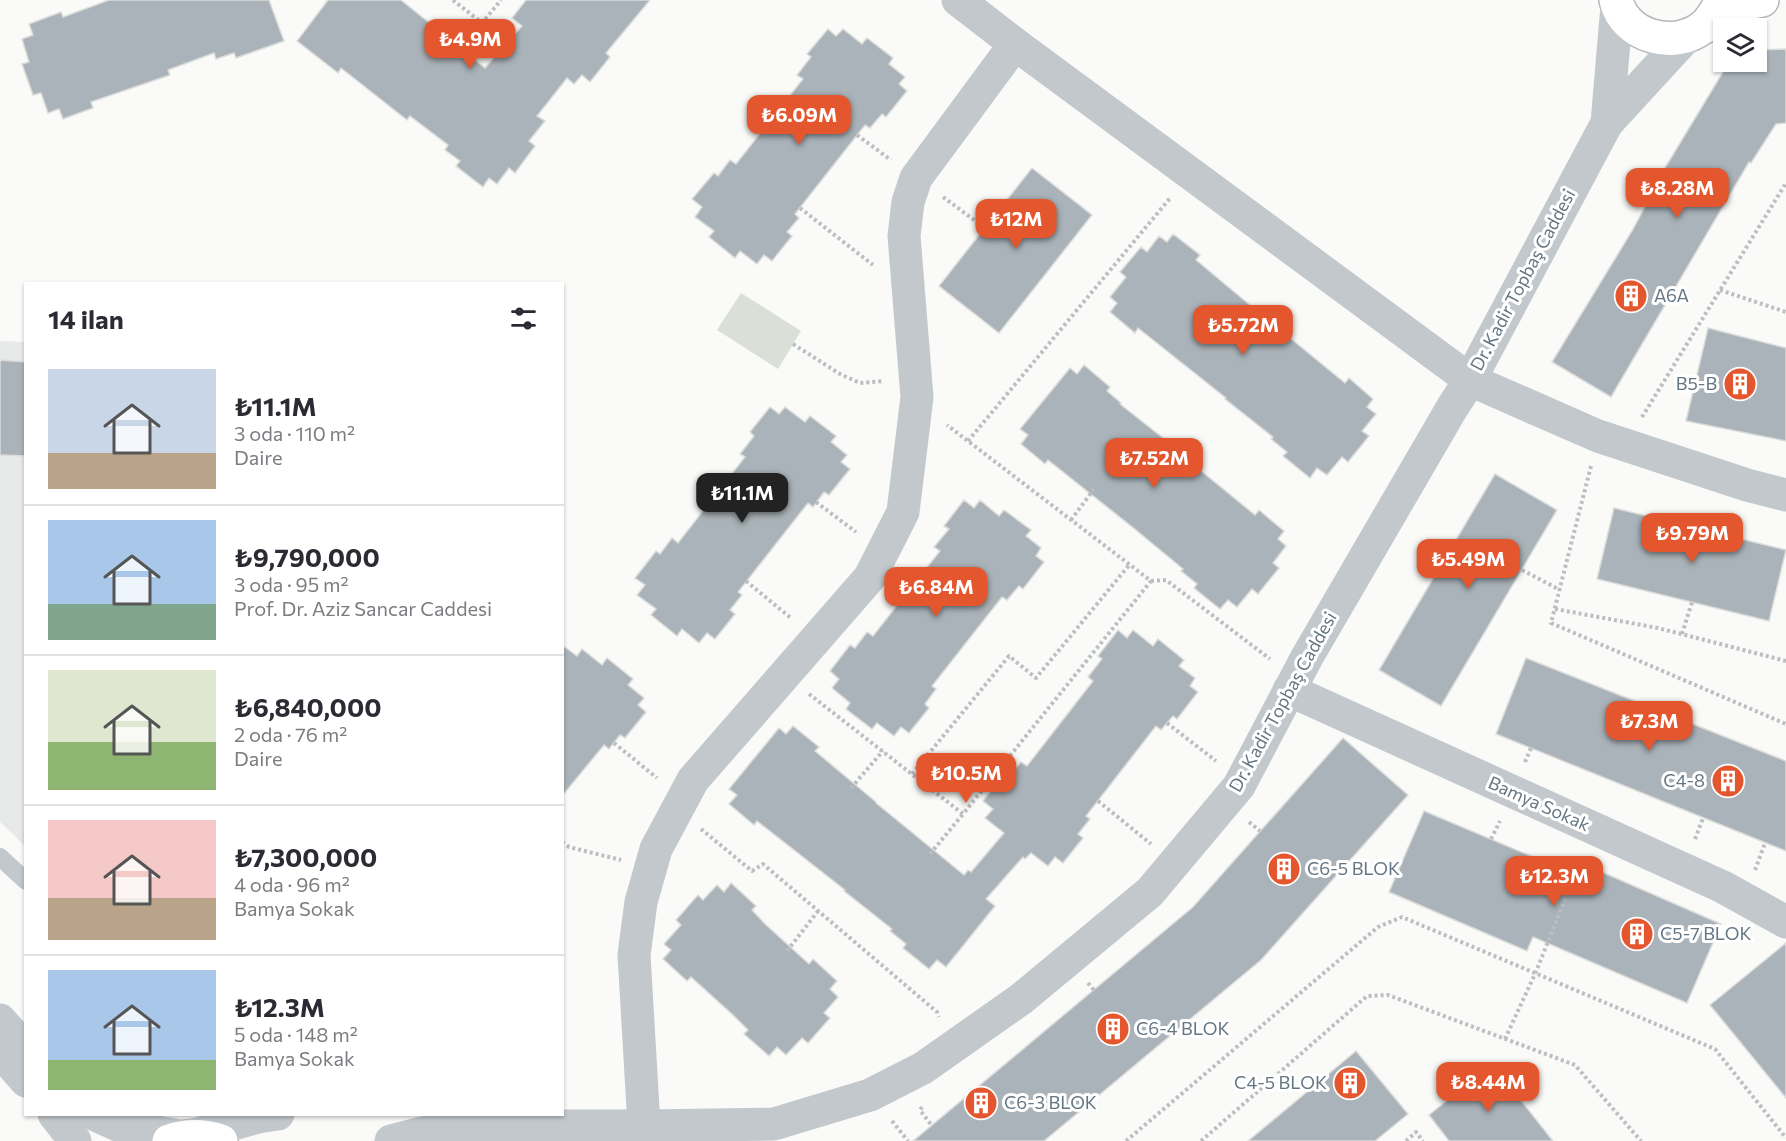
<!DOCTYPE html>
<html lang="tr">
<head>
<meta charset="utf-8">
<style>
  :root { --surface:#fff; --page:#f7f7f7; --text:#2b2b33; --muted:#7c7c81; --line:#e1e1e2; --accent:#e4572e }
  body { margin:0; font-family:Commissioner,sans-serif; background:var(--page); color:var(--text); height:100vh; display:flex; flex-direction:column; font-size:22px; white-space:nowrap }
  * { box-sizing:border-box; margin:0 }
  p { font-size:20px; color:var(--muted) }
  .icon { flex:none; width:33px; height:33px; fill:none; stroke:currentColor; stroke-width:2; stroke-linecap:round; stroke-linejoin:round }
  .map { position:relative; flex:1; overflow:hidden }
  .sheet { position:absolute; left:24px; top:282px; width:540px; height:834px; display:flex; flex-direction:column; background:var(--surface); border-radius:0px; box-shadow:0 2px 4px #0004 }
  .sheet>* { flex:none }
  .controls { position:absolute; left:1713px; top:18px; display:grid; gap:12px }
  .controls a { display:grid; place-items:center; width:54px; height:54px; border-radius:0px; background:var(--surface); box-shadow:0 2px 4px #0004; font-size:30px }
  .price { position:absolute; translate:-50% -51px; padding:0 14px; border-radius:12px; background:var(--accent); color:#fff; font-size:20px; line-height:39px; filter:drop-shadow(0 2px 3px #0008) }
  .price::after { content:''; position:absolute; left:50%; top:36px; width:18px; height:14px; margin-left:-9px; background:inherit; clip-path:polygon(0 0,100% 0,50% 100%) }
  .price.active { background:#222; color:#fff }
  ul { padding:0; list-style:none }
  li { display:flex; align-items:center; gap:18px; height:150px; padding:0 24px }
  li+li { border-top:2px solid var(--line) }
  li span { display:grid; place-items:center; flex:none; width:168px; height:120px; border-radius:0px; color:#555 }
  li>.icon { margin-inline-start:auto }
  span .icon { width:72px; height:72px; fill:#fffc; stroke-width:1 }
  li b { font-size:26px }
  h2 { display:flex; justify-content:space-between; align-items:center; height:72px; padding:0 24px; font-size:26px }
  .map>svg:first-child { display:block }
</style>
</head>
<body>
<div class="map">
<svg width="1786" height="1141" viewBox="0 0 1786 1141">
  <rect width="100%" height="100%" fill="#fafaf8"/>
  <!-- built -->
  <polygon fill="#e8e9e9" points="0,341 25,342 25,846 0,822"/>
  <!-- green -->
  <polygon fill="#dadfd7" points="741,293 801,331 778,369 717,330"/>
  <!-- building -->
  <g fill="#aab3b9" stroke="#dcdcda" stroke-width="1.5">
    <polygon points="109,0 269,0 284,41 236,58 234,53 216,59 214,53 168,70 170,75 91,102 93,108 63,119 59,109 48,113 41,93 33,95 22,64 29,62 22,39 33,35 29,24 61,12 63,17"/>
    <polygon points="328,0 401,0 485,68 522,26 512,18 526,0 650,0 606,53 610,57 590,82 582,75 574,84 567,78 537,116 545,121 529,141 535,146 515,173 509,168 497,184 489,178 483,187 456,166 460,161 445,150 448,145 410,116 407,120 341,68 338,73 297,41"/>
    <polygon points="828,29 836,36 843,29 862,44 867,38 893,58 889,64 905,77 899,84 907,91 886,117 882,114 870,128 865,125 795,214 799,218 787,232 792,236 772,261 764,255 757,264 740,251 735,258 709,237 714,231 695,217 702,207 692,199 714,173 718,176 730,160 736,164 803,79 797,75 811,57 807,54"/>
    <polygon points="1786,49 1786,123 1776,124 1751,163 1749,162 1611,397 1552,362 1632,231 1653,192 1651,191 1729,62 1756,62 1756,50"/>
    <polygon points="1032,168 1092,215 999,333 939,286"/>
    <polygon points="1173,234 1200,255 1196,260 1257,311 1345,383 1349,378 1373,399 1367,407 1376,414 1362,431 1369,436 1348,462 1342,457 1327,475 1317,468 1310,478 1283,456 1287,452 1271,439 1273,437 1225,399 1226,398 1138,328 1135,333 1110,312 1117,303 1110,297 1126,277 1120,272 1141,247 1147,252 1159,236 1167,242"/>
    <polygon points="1708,328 1786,348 1786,441 1686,421"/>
    <polygon points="0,360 26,362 26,456 0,455"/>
    <polygon points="1084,365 1110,387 1107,391 1121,403 1120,404 1168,442 1167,443 1255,515 1259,510 1284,531 1278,539 1286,546 1273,563 1279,568 1258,594 1252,589 1237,607 1228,600 1220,609 1194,588 1197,584 1181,571 1183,569 1136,530 1048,460 1045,464 1021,444 1028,435 1020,429 1070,368 1077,374"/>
    <polygon points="770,407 779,414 785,407 805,422 810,416 836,436 831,442 847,455 841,462 850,469 829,495 824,492 813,507 808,503 738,592 742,595 730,610 735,614 715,639 707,633 699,643 682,629 677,636 651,615 656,609 637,595 645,585 635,578 656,551 660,554 672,538 678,543 745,457 740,454 754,436 750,432"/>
    <polygon points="1495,474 1557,510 1441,706 1379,670"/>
    <polygon points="964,500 974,508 980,500 999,516 1004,510 1031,530 1026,536 1041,548 1036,556 1044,562 1023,589 1019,586 1007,600 1002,597 932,686 936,689 925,704 929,708 909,733 901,727 894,736 877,723 872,729 846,709 850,703 832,688 839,679 830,671 850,645 855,648 867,632 873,636 940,551 934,547 949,529 944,526"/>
    <polygon points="1614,508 1786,550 1769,621 1597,579"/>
    <polygon points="1118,630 1127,638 1133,630 1153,646 1158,639 1184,660 1179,666 1195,678 1190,686 1198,692 1177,719 1173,716 1161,730 1156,726 1086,816 1090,819 1078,834 1083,838 1063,863 1055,857 1048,866 1031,853 1025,859 1023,857 986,899 995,906 946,967 937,960 929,969 903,948 906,944 890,931 892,929 844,891 845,890 757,821 754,825 729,804 737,795 729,789 779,728 786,734 793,726 819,747 815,751 876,802 876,803 964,875 968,870 971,872 1004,833 985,818 993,809 983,801 1004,774 1008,778 1021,762 1027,766 1093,681 1088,677 1102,659 1098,656"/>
    <polygon points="562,645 577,656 582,649 602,665 607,658 633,679 628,685 644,698 638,705 646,712 625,738 620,735 609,749 604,745 562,796"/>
    <polygon points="1526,658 1786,761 1786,851 1496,734"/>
    <polygon points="1343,738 1408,795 1261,960 1044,1141 913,1141 1193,907"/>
    <polygon points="1424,811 1583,878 1588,866 1721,924 1687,1003 1533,937 1527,951 1389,892"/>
    <polygon points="731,883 756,906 752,910 765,924 809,964 813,959 837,981 830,989 838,997 824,1013 830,1018 808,1043 802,1038 786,1055 777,1047 769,1056 744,1034 748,1030 733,1015 691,977 687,981 663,959 671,950 664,944 681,925 676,920 698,895 703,900 717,885 724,892"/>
    <polygon points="1786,943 1786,1098 1710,1005"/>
    <polygon points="1356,1051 1408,1114 1375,1141 1248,1141"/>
    <polygon points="1492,1064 1553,1141 1449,1141 1429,1115"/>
  </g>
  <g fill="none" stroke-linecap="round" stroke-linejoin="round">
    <defs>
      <g id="secondary">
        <path d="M1616 0C1624 37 1675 50 1703 27 1712 20 1717 10 1722 0"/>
        <polyline points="1707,26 1747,3 1762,0"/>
      </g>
      <path id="primary" d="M169 1141C186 1135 204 1135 221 1141"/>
    </defs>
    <!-- secondary casing -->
    <use href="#secondary" stroke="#b3babf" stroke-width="36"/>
    <!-- primary casing -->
    <use href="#primary" stroke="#b5babe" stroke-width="36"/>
    <!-- path -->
    <g stroke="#bbbfc2" stroke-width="4" stroke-dasharray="3 3" stroke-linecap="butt">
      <polyline points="453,0 482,23 501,0"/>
      <polyline points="857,135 891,160"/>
      <polyline points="943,197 989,231"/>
      <polyline points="800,208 873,265"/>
      <polyline points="1720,290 1786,312"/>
      <polyline points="793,344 840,374 860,383 884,381"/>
      <polyline points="1642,417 1786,183"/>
      <polyline points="968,441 1171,197"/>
      <polyline points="1591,466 1551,623 1786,724"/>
      <polyline points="816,502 856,532"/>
      <polyline points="1071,520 1094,489"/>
      <polyline points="1522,570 1560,590"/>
      <polyline points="746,581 792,619"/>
      <polyline points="1151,581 1166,580 1270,659"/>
      <polyline points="895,594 902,599"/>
      <polyline points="1555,609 1658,628 1786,661"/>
      <polyline points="1682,634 1692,602"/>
      <polyline points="809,694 963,814 1151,581 947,425"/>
      <polyline points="1167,723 1216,761"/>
      <polyline points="614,743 657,778"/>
      <polyline points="1525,762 1531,748"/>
      <polyline points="912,774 1009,656 1036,678 1130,564"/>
      <polyline points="851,788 883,751"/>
      <polyline points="1098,801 1151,844"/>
      <polyline points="1249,822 1260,831"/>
      <polyline points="701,829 752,871 763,864 937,1012 939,1017"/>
      <polyline points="1491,839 1500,821"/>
      <polyline points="1695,839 1703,818"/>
      <polyline points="562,842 569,847 621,860"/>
      <polyline points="930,854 963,814"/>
      <polyline points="1755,870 1765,843"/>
      <polyline points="787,951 818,911"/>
      <polyline points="1088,983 1094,990"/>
      <polyline points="1505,1039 1535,974 1582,857"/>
      <polyline points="922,1107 920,1110 932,1126"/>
      <polyline points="892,1121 908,1141"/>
      <polyline points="1126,1141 1378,927 1402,917 1715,1049 1786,1138"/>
      <polyline points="1201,1141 1367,996 1388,995 1575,1065 1641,1141"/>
      <polyline points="1406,1141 1416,1132 1423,1141"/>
    </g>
    <!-- service -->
    <polyline stroke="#c3c8cc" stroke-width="18" points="0,857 26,881"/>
    <!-- minor -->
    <g stroke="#c3c8cc" stroke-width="33">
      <polyline points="958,0 1015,44 1470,380 1598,436 1747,485 1786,495"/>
      <polyline points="1289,690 1723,887 1786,922"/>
      <polyline points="644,1126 634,955 641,902 656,849 693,780 870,577 903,512 917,397 904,236 908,202 916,178 1015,44"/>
    </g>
    <!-- tertiary -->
    <g stroke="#c3c8cc" stroke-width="33">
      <polyline points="1617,6 1607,123 1687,36"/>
      <polyline points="0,1020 26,1049"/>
      <polyline points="0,1051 26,1081"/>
      <polyline points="54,1114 75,1141"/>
      <polyline points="93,1114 120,1126 187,1137 258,1117 278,1114"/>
      <polyline points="391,1141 422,1133 503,1126 644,1126 774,1124 870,1095 923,1068 1021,999 1150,892 1239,786 1307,657 1452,408 1470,380 1607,123"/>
    </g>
    <!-- secondary -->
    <use href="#secondary" stroke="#fff" stroke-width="33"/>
    <!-- primary -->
    <use href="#primary" stroke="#fff" stroke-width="33"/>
  </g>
  <!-- icons -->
  <defs>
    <symbol id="building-disc" viewBox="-11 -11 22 22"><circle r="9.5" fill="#e4572e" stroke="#fff"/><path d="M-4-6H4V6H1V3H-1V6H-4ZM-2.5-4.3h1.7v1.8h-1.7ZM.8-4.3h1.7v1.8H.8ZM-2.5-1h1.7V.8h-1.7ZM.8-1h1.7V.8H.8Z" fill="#fff"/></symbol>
  </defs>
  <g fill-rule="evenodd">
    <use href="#building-disc" x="1612" y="277" width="38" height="38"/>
    <use href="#building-disc" x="1721" y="365" width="38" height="38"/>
    <use href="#building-disc" x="1709" y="762" width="38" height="38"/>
    <use href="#building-disc" x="1265" y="850" width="38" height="38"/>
    <use href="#building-disc" x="1618" y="915" width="38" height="38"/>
    <use href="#building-disc" x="1094" y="1010" width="38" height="38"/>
    <use href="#building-disc" x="1331" y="1064" width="38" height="38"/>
    <use href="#building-disc" x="962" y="1084" width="38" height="38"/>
  </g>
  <g text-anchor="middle" stroke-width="6" stroke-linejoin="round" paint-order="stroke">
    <!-- street labels -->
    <g font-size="18" fill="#657683" stroke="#fff">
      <text transform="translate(1523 280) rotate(-62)" y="6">Dr. Kadir Topbaş Caddesi</text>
      <text transform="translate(1283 702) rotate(-61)" y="6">Dr. Kadir Topbaş Caddesi</text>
      <text transform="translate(1539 804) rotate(24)" y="6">Bamya Sokak</text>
    </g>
    <!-- poi labels -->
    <g font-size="18" fill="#657683" stroke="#fff" text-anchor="start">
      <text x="1654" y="302">A6A</text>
      <text x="1717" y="390" text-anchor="end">B5-B</text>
      <text x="1705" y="787" text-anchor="end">C4-8</text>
      <text x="1307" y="875">C6-5 BLOK</text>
      <text x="1660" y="940">C5-7 BLOK</text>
      <text x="1136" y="1035">C6-4 BLOK</text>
      <text x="1327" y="1089" text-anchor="end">C4-5 BLOK</text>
      <text x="1004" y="1109">C6-3 BLOK</text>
    </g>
  </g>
</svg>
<div class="controls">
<a><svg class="icon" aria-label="layers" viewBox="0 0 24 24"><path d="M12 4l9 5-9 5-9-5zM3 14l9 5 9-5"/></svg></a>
</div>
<b class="price" style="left:470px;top:70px">₺4.9M</b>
<b class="price" style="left:799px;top:146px">₺6.09M</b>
<b class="price" style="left:1677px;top:219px">₺8.28M</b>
<b class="price" style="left:1016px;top:250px">₺12M</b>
<b class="price" style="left:1243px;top:356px">₺5.72M</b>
<b class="price" style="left:1154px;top:489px">₺7.52M</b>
<b class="price active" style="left:742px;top:524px">₺11.1M</b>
<b class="price" style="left:1692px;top:564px">₺9.79M</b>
<b class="price" style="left:1468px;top:590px">₺5.49M</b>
<b class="price" style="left:936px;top:618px">₺6.84M</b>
<b class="price" style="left:1649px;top:752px">₺7.3M</b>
<b class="price" style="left:966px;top:804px">₺10.5M</b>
<b class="price" style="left:1554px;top:907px">₺12.3M</b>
<b class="price" style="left:1488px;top:1113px">₺8.44M</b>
<section class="sheet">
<h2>14 ilan<svg class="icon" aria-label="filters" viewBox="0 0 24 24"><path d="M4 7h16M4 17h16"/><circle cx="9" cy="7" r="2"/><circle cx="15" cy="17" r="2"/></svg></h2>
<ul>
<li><span style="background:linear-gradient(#c9d6e8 70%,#b9a48a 0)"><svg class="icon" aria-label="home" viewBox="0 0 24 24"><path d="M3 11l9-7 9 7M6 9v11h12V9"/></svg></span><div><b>₺11.1M</b><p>3 oda · 110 m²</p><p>Daire</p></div></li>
<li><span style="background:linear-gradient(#a9c7e8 70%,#7fa58c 0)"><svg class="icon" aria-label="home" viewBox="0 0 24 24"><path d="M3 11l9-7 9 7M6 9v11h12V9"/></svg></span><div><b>₺9,790,000</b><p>3 oda · 95 m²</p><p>Prof. Dr. Aziz Sancar Caddesi</p></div></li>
<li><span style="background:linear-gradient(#dfe7d0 60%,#8fb573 0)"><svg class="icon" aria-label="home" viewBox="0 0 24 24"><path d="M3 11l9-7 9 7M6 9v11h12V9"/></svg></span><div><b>₺6,840,000</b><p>2 oda · 76 m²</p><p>Daire</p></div></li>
<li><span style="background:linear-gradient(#f6c9c9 65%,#b9a48a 0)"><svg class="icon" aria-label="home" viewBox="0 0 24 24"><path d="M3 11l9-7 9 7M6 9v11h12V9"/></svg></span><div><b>₺7,300,000</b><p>4 oda · 96 m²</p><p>Bamya Sokak</p></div></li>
<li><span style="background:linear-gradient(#a9c7e8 75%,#8fb573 0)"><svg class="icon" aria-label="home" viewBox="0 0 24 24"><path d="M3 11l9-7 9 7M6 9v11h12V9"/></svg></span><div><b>₺12.3M</b><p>5 oda · 148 m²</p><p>Bamya Sokak</p></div></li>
</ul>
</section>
</div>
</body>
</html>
